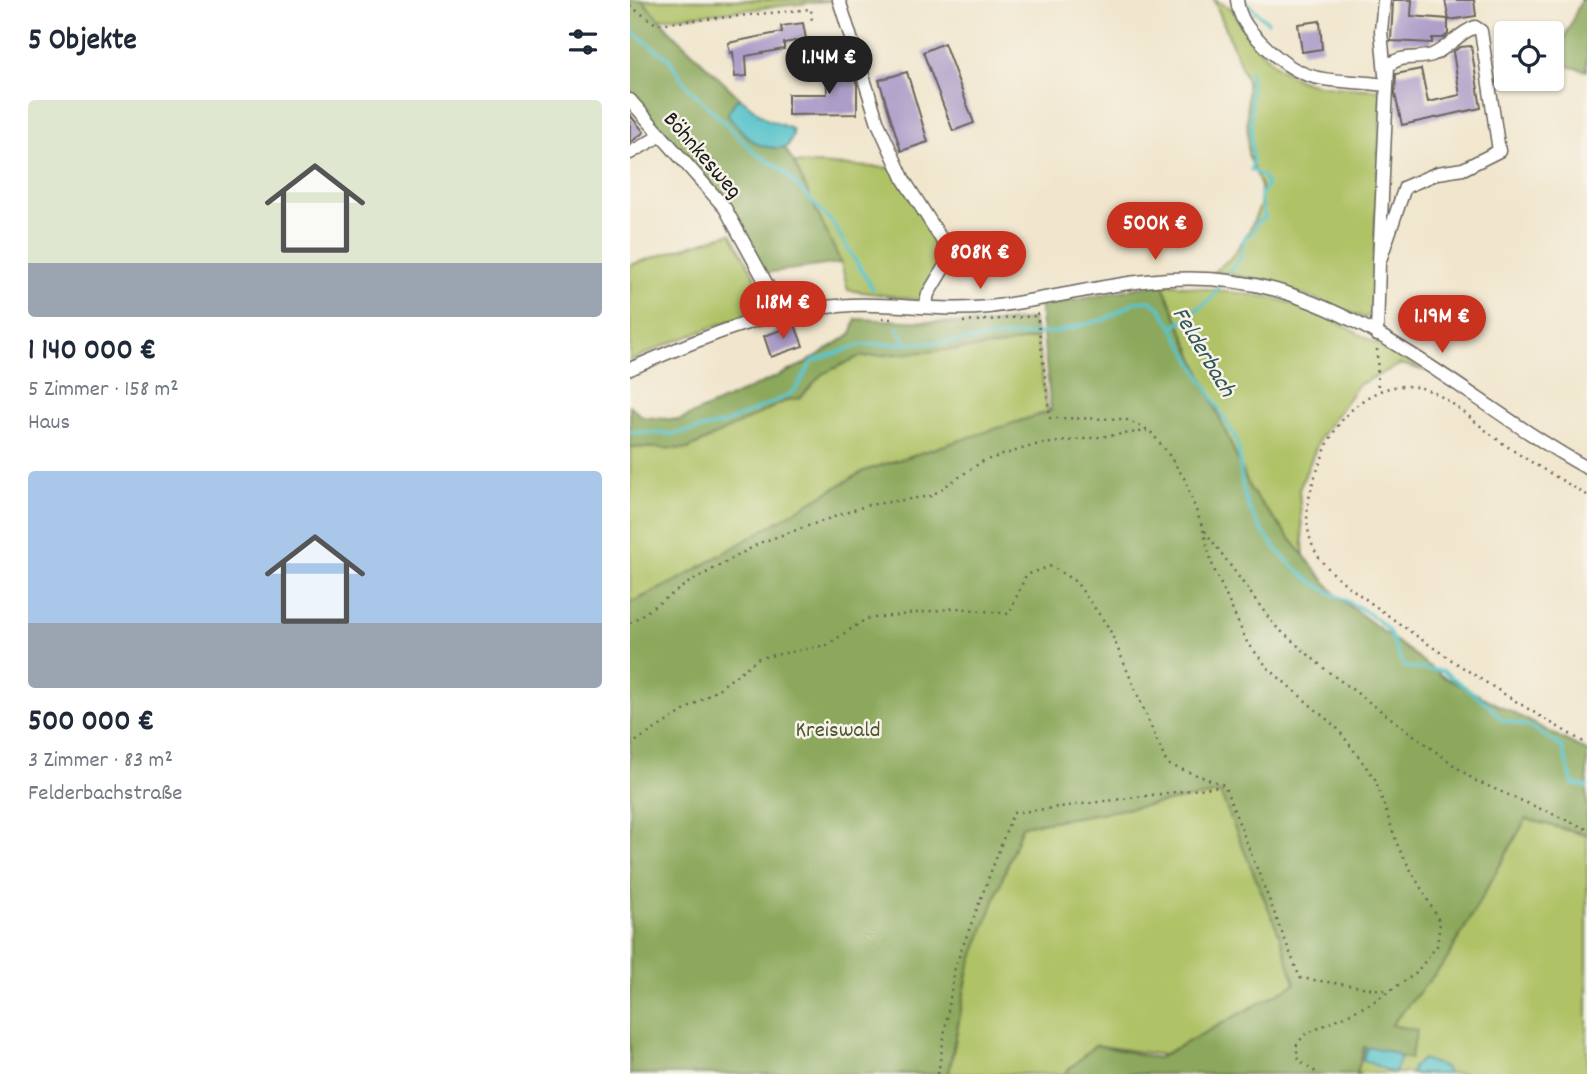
<!DOCTYPE html>
<html lang="de">
<head>
<meta charset="utf-8">
<style>
  :root { --surface:#fff; --page:#f6f6f7; --text:#1f2937; --muted:#747a83; --accent:#c8321e }
  body { margin:0; font-family:Dekko,sans-serif; background:var(--page); color:var(--text); height:100vh; display:flex; flex-direction:column; font-size:26px; white-space:nowrap }
  * { box-sizing:border-box; margin:0 }
  p { font-size:23px; color:var(--muted) }
  .icon { flex:none; width:38px; height:38px; fill:none; stroke:currentColor; stroke-width:2; stroke-linecap:round; stroke-linejoin:round }
  .map { position:relative; flex:1; overflow:hidden }
  .drawer { display:flex; flex-direction:column; background:var(--surface); width:630px }
  .drawer>* { flex:none }
  .tools { position:absolute; left:864px; top:21px; display:grid; gap:14px }
  .tools a { display:grid; place-items:center; width:70px; height:70px; border-radius:7px; background:var(--surface); box-shadow:0 2px 5px #0004; font-size:35px }
  .price { position:absolute; translate:-50% -60px; padding:0 16px; border-radius:24px; background:var(--accent); color:#fff; font-size:23px; line-height:46px; filter:drop-shadow(0 2px 4px #0008) }
  .price::after { content:''; position:absolute; left:50%; top:42px; width:21px; height:16px; margin-left:-10px; background:inherit; clip-path:polygon(0 0,100% 0,50% 100%) }
  .price.current { background:#222; color:#fff }
  ul { padding:0; list-style:none }
  li { display:grid; align-content:center; gap:14px; height:371px; padding:0 28px }
  li span { display:grid; place-items:center; height:217px; border-radius:7px; color:#555 }
  li>.icon { margin-inline-start:auto }
  span .icon { width:126px; height:126px; fill:#fffc; stroke-width:1 }
  li b { font-size:30px }
  h2 { display:flex; justify-content:space-between; align-items:center; height:84px; padding:0 28px; font-size:30px }
  main { display:flex; flex:1; min-height:0 }
  .map>svg:first-child { display:block }
</style>
</head>
<body>
<main>
<section class="drawer">
<h2>5 Objekte<svg class="icon" aria-label="filters" viewBox="0 0 24 24"><path d="M4 7h16M4 17h16"/><circle cx="9" cy="7" r="2"/><circle cx="15" cy="17" r="2"/></svg></h2>
<ul>
<li><span style="background:linear-gradient(#dfe7d0 75%,#9aa5b1 0)"><svg class="icon" aria-label="home" viewBox="0 0 24 24"><path d="M3 11l9-7 9 7M6 9v11h12V9"/></svg></span><div><b>1 140 000 €</b><p>5 Zimmer · 158 m²</p><p>Haus</p></div></li>
<li><span style="background:linear-gradient(#a9c7e8 70%,#9aa5b1 0)"><svg class="icon" aria-label="home" viewBox="0 0 24 24"><path d="M3 11l9-7 9 7M6 9v11h12V9"/></svg></span><div><b>500 000 €</b><p>3 Zimmer · 83 m²</p><p>Felderbachstraße</p></div></li>
</ul>
</section>
<div class="map">
<svg width="957" height="1074" viewBox="0 0 957 1074">
  <rect width="100%" height="100%" fill="#f7f3e8"/>
  <filter id="ink" filterUnits="userSpaceOnUse"><feTurbulence type="fractalNoise" baseFrequency=".0143" numOctaves="2"/><feDisplacementMap in="SourceGraphic" scale="14" xChannelSelector="R" yChannelSelector="G"/><feConvolveMatrix kernelMatrix="1 2 1 2 8 2 1 2 1" color-interpolation-filters="sRGB"/></filter>
  <filter id="wash" filterUnits="userSpaceOnUse"><feTurbulence type="fractalNoise" baseFrequency=".00686" numOctaves="4" result="noise"/><feDisplacementMap in="SourceGraphic" scale="28" xChannelSelector="R" yChannelSelector="G"/><feGaussianBlur stdDeviation="1.57" result="paint"/><feColorMatrix in="noise" values="0 0 0 0 0 0 0 0 0 0 0 0 0 0 0 0 0 1.4 0 .05"/><feComposite in="paint" operator="in"/></filter>
  <g filter="url(#wash)">
    <rect width="100%" height="100%" fill="#f1e6cd"/>
    <!-- green -->
    <g fill="#afc266" stroke="#666f41" stroke-width="2">
      <polygon points="12,0 206,0 29,19"/>
      <path d="M584 0 603 9C613 38 649 76 680 83 702 89 728 88 751 90L742 313 735 318 634 280 583 272 602 257 620 229 630 206 631 187 618 154 617 81Z"/>
      <polygon points="164,163 264,168 314,251 312,265 289,300 218,290 211,263"/>
      <polygon points="101,233 141,306 40,343 0,361 0,265"/>
      <polygon points="532,283 644,298 695,315 795,371 771,364 728,385 690,438 669,490 674,556 621,491"/>
      <polygon points="407,338 417,409 422,411 234,471 46,581 0,603 0,447 58,449 157,400 170,398 192,374 228,357 369,346"/>
      <polygon points="591,793 650,936 666,984 533,1055 465,1045 434,1074 319,1074 339,968 392,826"/>
      <polygon points="896,819 957,836 957,1074 727,1073 734,1047 761,1025 816,961"/>
    </g>
    <!-- forest -->
    <g fill="#8ba85b" stroke="#54623c" stroke-width="2">
      <polygon points="0,0 12,0 40,31 145,132 164,163 211,263 135,273 96,205 0,92"/>
      <polygon points="951,0 957,0 957,71 924,63"/>
      <polygon points="532,283 621,491 708,597 812,676 957,751 957,834 896,819 816,961 761,1025 787,1030 780,1059 734,1047 727,1073 730,1074 434,1074 465,1045 528,1058 665,984 650,936 590,793 392,826 339,968 318,1074 0,1074 0,603 46,581 234,471 421,411 410,307"/>
      <polygon points="226,319 353,324 403,319 407,338 369,346 228,357 192,374 170,398 157,400 58,449 0,447 0,406 13,417 50,420 174,364 221,334"/>
    </g>
    <!-- water -->
    <g fill="#55c3ca" stroke="#387073" stroke-width="2">
      <path d="M106 100H113L136 119 162 129 163 136 157 147C124 152 118 137 97 115Z"/>
      <polygon points="742,1047 765,1053 771,1058 765,1072 760,1072 733,1060 736,1049"/>
      <polygon points="793,1059 816,1068 817,1074 781,1074 783,1067"/>
    </g>
    <g fill="none" stroke-linecap="round" stroke-linejoin="round">
      <!-- stream -->
      <g stroke="#55c3ca" stroke-width="3.5">
        <polyline points="613,0 638,22"/>
        <polyline points="0,30 39,59 56,85 125,153 151,169 201,221 243,289"/>
        <path d="M594 278 610 259 614 239 624 231 627 221 635 218 630 195 637 186 633 176 621 170 623 160C620 154 622 86 620 70"/>
        <polyline points="267,327 276,343"/>
        <polyline points="543,328 582,298 590,284"/>
        <path d="M0 432 44 434 93 424 155 397 165 390 183 361 230 345 319 342 426 332 476 319 505 302 520 301 530 308 543 328 605 437C613 457 608 480 616 500 627 531 657 565 684 583 709 599 736 607 757 629 763 636 767 656 775 667L813 671 858 704 872 720 901 727 932 747 943 784 957 787"/>
      </g>
    </g>
    <g id="blocks">
      <!-- building -->
      <g fill="#ab9cc8">
        <polygon points="763,0 782,0 781,16 818,19 818,34 813,38 802,38 802,43 761,41"/>
        <polygon points="815,0 844,0 846,16 819,20"/>
        <polygon points="690,21 692,49 672,52 668,24"/>
        <polygon points="173,23 176,39 154,43 154,49 116,56 117,76 105,77 103,52 100,53 98,43 152,32 151,26"/>
        <polygon points="314,43 344,123 323,131 293,52"/>
        <polygon points="841,46 851,108 772,125 765,94 766,74 791,69 798,102 830,95 823,52 830,47"/>
        <polygon points="196,68 221,68 227,85 227,114 158,115 158,94 197,94"/>
        <polygon points="277,72 298,142 271,151 249,80"/>
        <polygon points="0,115 14,132 0,143"/>
        <polygon points="165,325 173,346 141,357 134,336"/>
      </g>
    </g>
  </g>
  <g filter="url(#ink)">
    <use href="#blocks" fill-opacity="0" stroke="#67635a" stroke-width="2"/>
    <g fill="none" stroke-linecap="round" stroke-linejoin="round">
      <defs>
        <g id="minor">
          <polyline points="209,0 248,123 274,180 317,248 316,264 298,294 295,307"/>
          <path d="M607 0C609 18 618 29 631 42 676 89 698 77 756 85"/>
          <polyline points="754,0 751,31 755,75"/>
          <polyline points="0,100 95,208 152,312"/>
          <polyline points="0,153 30,136"/>
          <path d="M747 335 749 263 775 187 808 173 833 169 869 151 851 31 845 27C829 33 818 48 802 55 787 60 770 54 758 66L749 263"/>
          <path d="M0 369C76 336 137 309 221 305 267 303 313 312 359 307 460 294 543 261 646 290 762 323 853 411 957 468"/>
        </g>
      </defs>
      <!-- minor casing -->
      <use href="#minor" stroke="#67635a" stroke-width="15"/>
      <!-- path -->
      <g stroke="#67635a" stroke-width="2.5" stroke-dasharray="2 5" stroke-linecap="butt">
        <polyline points="954,0 957,1"/>
        <polyline points="0,6 26,24 181,9 182,23"/>
        <polyline points="407,313 420,418 495,419 520,431 537,452 554,478 573,529 583,567 617,642 638,668 708,729 745,779 769,849 810,922 807,946 785,974 740,1004 674,1035 666,1046 669,1061 689,1074"/>
        <polyline points="252,319 266,319"/>
        <polyline points="333,322 406,316"/>
        <polyline points="747,349 748,391"/>
        <path d="M957 495C927 477 895 460 867 439 848 425 832 409 812 397 763 367 714 403 695 450 682 484 668 516 685 551 695 571 730 595 748 608 815 658 885 702 957 744"/>
        <polyline points="575,531 644,625 696,670 844,780 957,829"/>
        <polyline points="0,623 58,583 132,542 238,505 301,496 353,461 405,445 517,431"/>
        <polyline points="0,745 87,690 129,658 197,645 236,619 327,608 379,614 396,575 421,566 446,582 479,628 537,764 594,785 670,978 759,991"/>
        <polyline points="308,1074 325,967 383,813 592,786"/>
      </g>
      <!-- minor -->
      <use href="#minor" stroke="#fff" stroke-width="12"/>
    </g>
  </g>
  <g text-anchor="middle" stroke-width="5" stroke-linejoin="round" paint-order="stroke">
    <!-- street labels -->
    <g font-size="23" fill="#1c1c1c" stroke="#f7f3e8">
      <text transform="translate(74 154) rotate(49)" y="8">Böhnkesweg</text>
    </g>
    <!-- park labels -->
    <g font-size="23" fill="#4f5636" stroke="#f7f3e8">
      <text x="208" y="736">Kreiswald</text>
    </g>
    <!-- water labels -->
    <g font-size="24" font-style="italic" fill="#305659" stroke="#f7f3e8">
      <text transform="translate(575 351) rotate(59)" y="8">Felderbach</text>
    </g>
  </g>
</svg>
<div class="tools">
<a><svg class="icon" aria-label="locate" viewBox="0 0 24 24"><circle cx="12" cy="12" r="6"/><path d="M12 2v4M12 18v4M2 12h4M18 12h4"/></svg></a>
</div>
<b class="price current" style="left:199px;top:96px">1.14M €</b>
<b class="price" style="left:525px;top:262px">500K €</b>
<b class="price" style="left:350px;top:291px">808K €</b>
<b class="price" style="left:153px;top:341px">1.18M €</b>
<b class="price" style="left:812px;top:355px">1.19M €</b>
</div>
</main>
</body>
</html>
